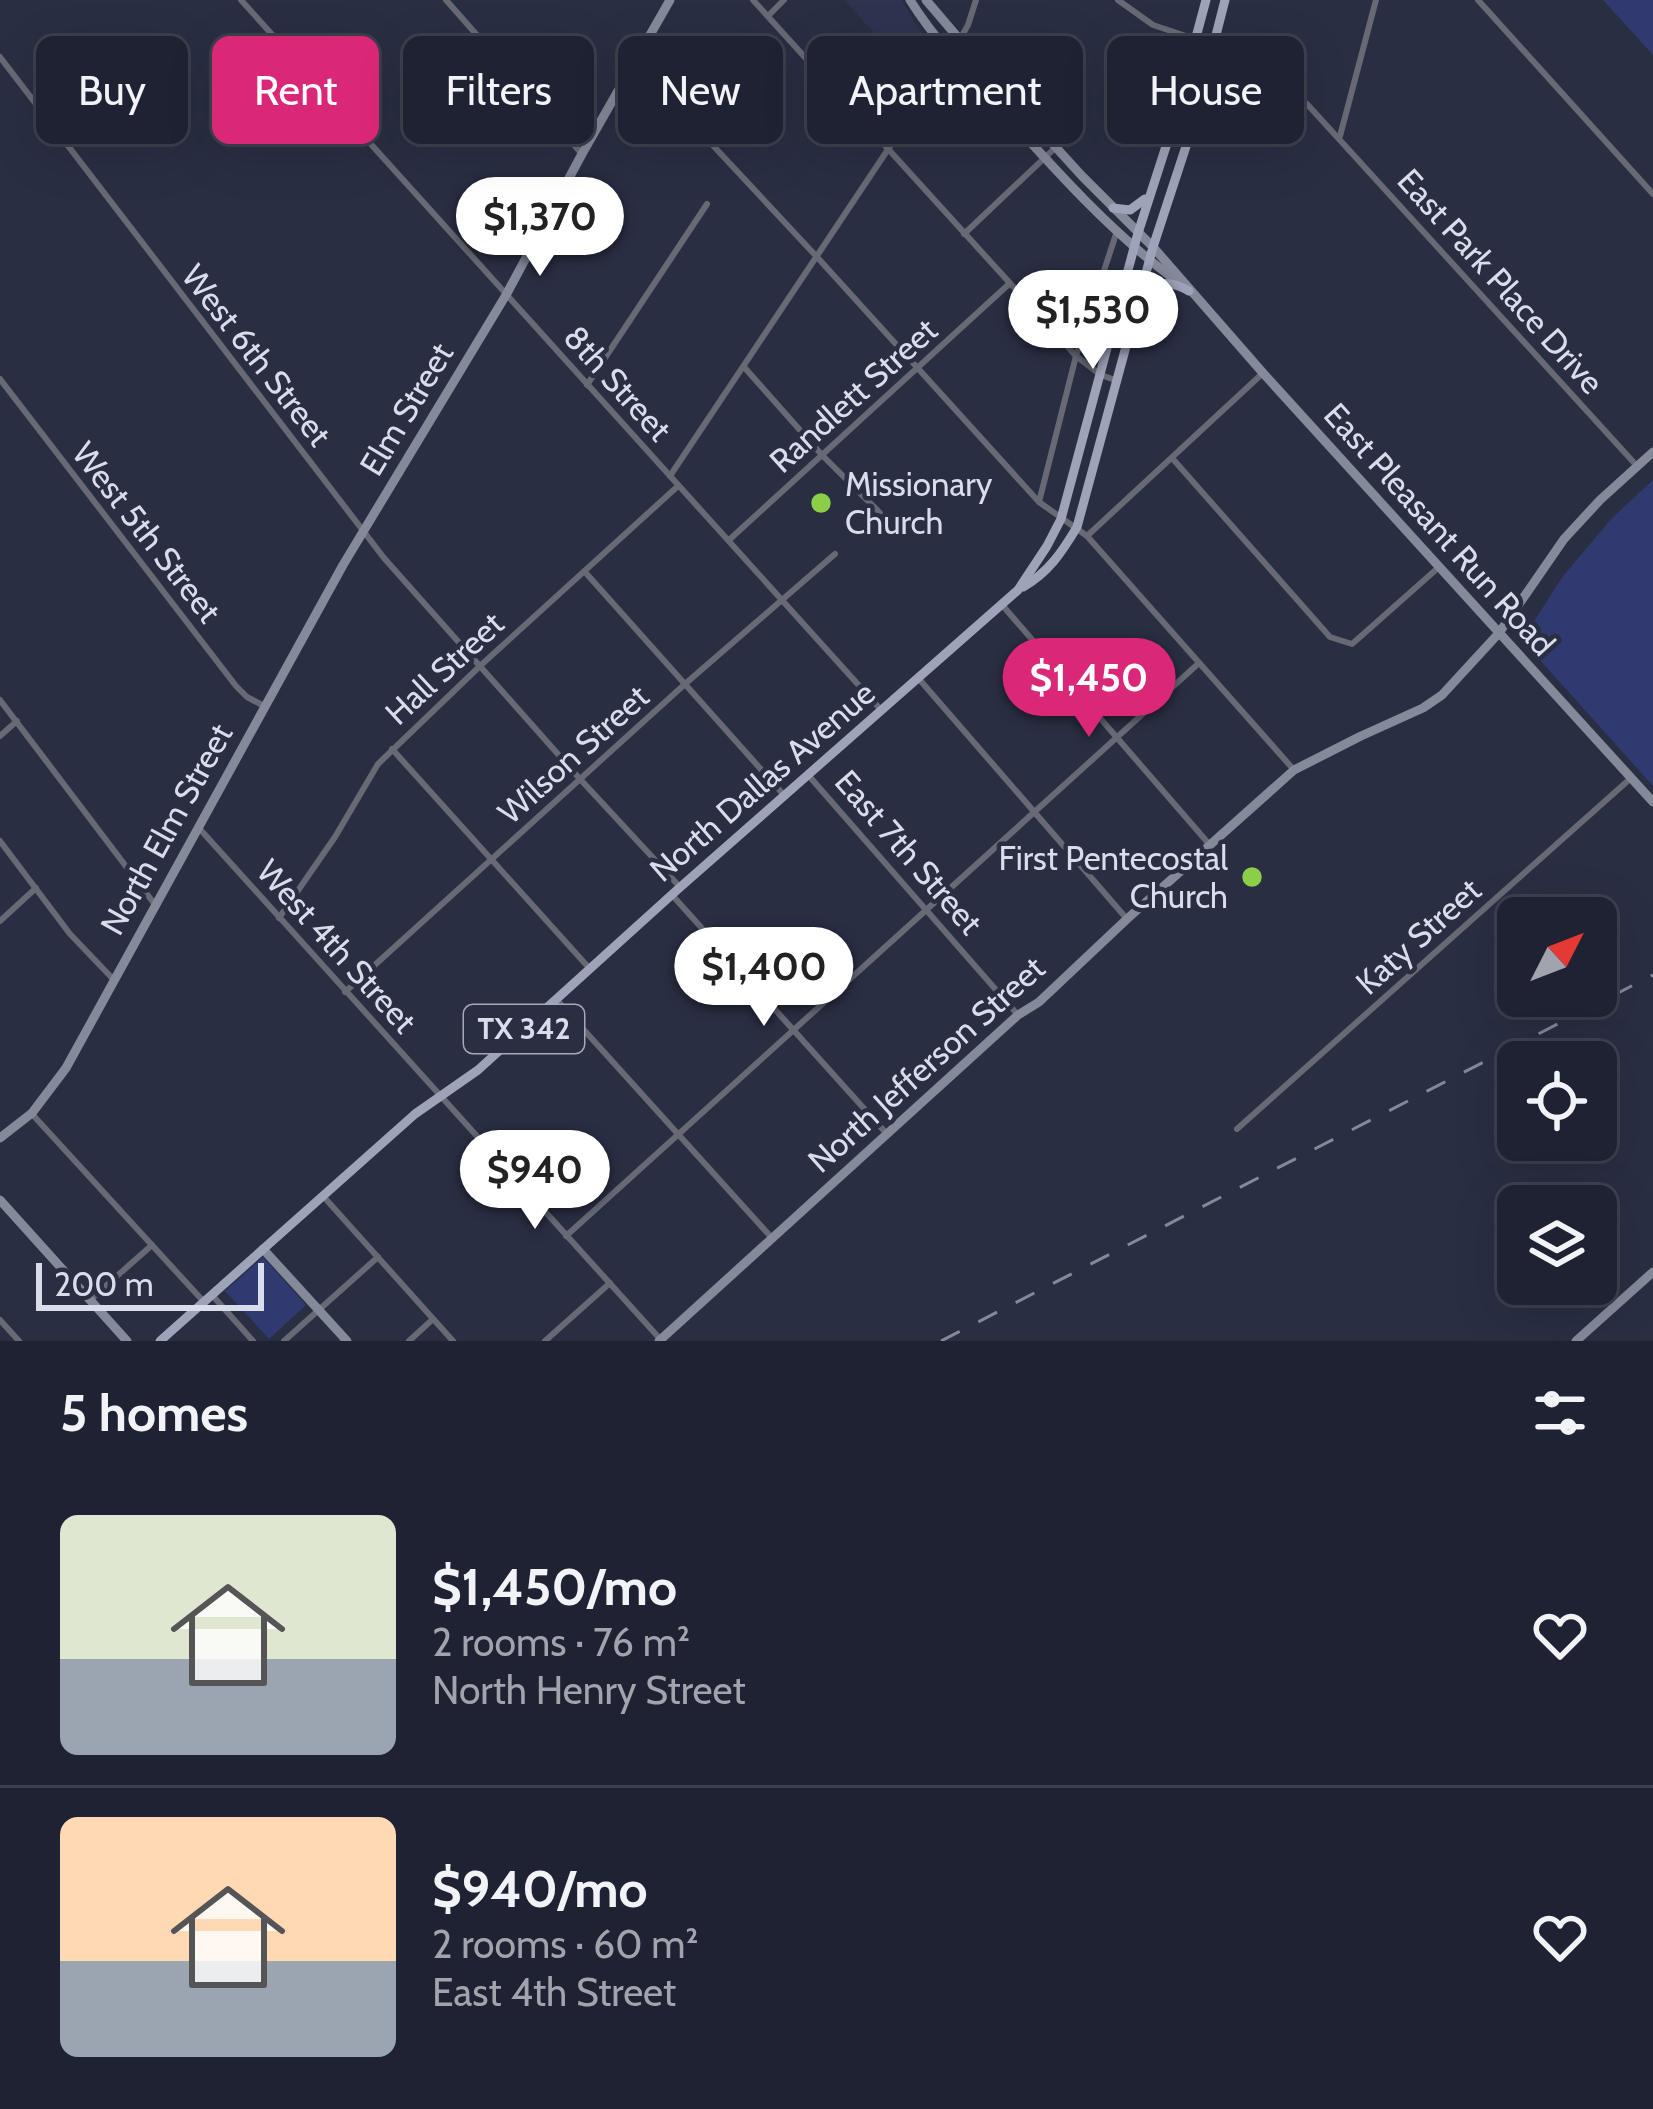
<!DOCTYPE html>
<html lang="en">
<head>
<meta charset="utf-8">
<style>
  :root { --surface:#1f2232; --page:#2c2f3e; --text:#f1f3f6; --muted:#a1a4ac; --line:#3c3f4d; --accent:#db2777 }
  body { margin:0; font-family:Cabin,sans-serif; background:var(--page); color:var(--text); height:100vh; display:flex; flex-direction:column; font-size:45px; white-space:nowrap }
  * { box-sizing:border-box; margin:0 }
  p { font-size:39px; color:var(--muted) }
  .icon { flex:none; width:66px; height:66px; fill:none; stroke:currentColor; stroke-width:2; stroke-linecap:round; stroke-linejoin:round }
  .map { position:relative; height:1341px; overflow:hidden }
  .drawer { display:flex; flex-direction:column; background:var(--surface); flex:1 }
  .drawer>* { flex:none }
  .top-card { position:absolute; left:36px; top:36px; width:1581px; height:108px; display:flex; gap:24px }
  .needle { width:78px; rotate:48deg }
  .controls { position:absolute; left:1497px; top:897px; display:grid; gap:24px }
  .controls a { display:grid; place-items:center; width:120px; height:120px; border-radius:18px; background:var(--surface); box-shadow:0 12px 48px #0002,0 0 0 3px var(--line); font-size:60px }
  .scale { position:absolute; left:36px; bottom:30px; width:228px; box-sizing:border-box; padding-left:12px; border:6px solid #d9ddeb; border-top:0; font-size:33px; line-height:42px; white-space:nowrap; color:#d9ddeb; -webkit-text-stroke:9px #292e43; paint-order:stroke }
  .price { position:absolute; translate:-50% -102px; padding:0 27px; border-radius:42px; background:#fff; color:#222; font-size:39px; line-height:78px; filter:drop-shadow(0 3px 6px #0008) }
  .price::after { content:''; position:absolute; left:50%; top:72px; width:36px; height:27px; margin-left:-18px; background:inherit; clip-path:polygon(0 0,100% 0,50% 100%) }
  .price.current { background:var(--accent); color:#fff }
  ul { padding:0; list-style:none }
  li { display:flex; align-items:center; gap:36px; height:300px; padding:0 60px }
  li+li { border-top:3px solid var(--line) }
  li span { display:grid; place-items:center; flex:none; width:336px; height:240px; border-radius:18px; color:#555 }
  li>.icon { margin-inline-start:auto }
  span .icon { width:144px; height:144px; fill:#fffc; stroke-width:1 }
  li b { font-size:51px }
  h2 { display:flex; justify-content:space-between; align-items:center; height:144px; padding:0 60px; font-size:51px }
  .pill { padding:0 42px; border-radius:18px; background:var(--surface); box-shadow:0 12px 48px #0002,0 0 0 3px var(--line); font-size:42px; line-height:108px }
  .pill.current { background:var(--accent); color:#fff }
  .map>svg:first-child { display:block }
</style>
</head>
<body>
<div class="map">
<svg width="1653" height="1341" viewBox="0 0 1653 1341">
  <rect width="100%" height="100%" fill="#292e43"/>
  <!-- built -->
  <polygon fill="#2e334f" points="844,0 902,0 914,22 941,55 942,60 924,88"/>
  <!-- green -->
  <g fill="#303970">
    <polygon points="1603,0 1653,0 1653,55"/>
    <polygon points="1653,480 1653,786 1522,640 1563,576 1612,518"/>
    <polygon points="263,1257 306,1305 269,1339 225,1291"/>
  </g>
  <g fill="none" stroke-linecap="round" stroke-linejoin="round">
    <!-- street -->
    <g stroke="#676a75" stroke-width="6">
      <polyline points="241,0 882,711"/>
      <polyline points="446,0 582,154"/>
      <polyline points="753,0 1076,356 1101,375 1118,381"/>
      <polyline points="1118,0 1153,25 1213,45 1307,104 1637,466"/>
      <polyline points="1478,0 1653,194"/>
      <polyline points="768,16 784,0"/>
      <polyline points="0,57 384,558 580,779 680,887"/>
      <polyline points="636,63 817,257 1039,502 1087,536 1294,770"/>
      <polyline points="1340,136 1376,0"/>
      <polyline points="964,234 1056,147"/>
      <polyline points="744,367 822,455 880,513"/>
      <polyline points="0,379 236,686 247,697 264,706"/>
      <polyline points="587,385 707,204"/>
      <polyline points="1172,458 1330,637 1352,644 1360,637 1439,567"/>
      <polyline points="670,476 951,55 968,25 976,0"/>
      <polyline points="1039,502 1076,356 1117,231"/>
      <polyline points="1087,536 1263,373"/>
      <polyline points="729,540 1009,284"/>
      <polyline points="585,572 783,794"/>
      <polyline points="1003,606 1209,844"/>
      <polyline points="919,679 1127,919"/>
      <polyline points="0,700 156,906"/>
      <polyline points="0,736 17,721"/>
      <polyline points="392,749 590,969"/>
      <polyline points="809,776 1018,1015"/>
      <polyline points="198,827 661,1340"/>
      <polyline points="0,841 70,934 114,980"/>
      <polyline points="672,895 886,1133"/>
      <polyline points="279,918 335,837 378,764 480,666 678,486"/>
      <polyline points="0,921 36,888"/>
      <polyline points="345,992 685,684 835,554"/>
      <polyline points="556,999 771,1237"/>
      <polyline points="32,1114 204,1302"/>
      <polyline points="1237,1129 1631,778"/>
      <polyline points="323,1196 453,1341"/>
      <polyline points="566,1236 1199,663"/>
      <polyline points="212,1295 253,1341"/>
      <polyline points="90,1300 152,1245"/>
      <polyline points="0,1320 19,1341"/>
      <polyline points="284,1341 378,1257"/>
      <polyline points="409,1341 433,1319"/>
      <polyline points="545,1341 610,1283"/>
    </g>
    <!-- secondary -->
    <g stroke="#858a9b" stroke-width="9">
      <path d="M910 0C936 42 971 77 1004 113 1057 172 1111 232 1175 280"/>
      <polyline points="926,0 989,74 1082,176 1153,247 1263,373 1653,802"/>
      <polyline points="0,1138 32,1113 66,1068 343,565 506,295 582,154 670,0"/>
      <polyline points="0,1200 127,1341"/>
      <polyline points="263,1249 347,1341"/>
      <polyline points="659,1341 1018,1015 1039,1002 1127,919 1294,770 1361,736 1423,708 1442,695 1499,633 1564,539 1600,500 1653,452"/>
      <polyline points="1576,1341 1653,1272"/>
    </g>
    <!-- primary -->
    <g stroke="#9da3b9" stroke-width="9">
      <polyline points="1113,208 1130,210 1145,199"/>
      <path d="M1143 295C1157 280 1171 281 1189 291"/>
      <path d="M1023 587C1049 572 1062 552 1077 527L1153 247 1193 125 1225 0"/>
      <polyline points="160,1341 415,1114 478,1070 677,890 1018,590 1047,546 1061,519 1138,233 1170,134 1206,0"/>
    </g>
    <!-- rail -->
    <polyline stroke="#84899a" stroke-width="3" stroke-dasharray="21 21" stroke-linecap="butt" points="941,1341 1653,975"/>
  </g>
  <!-- markers -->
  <g fill="#8bce47" stroke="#292e43" stroke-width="4.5">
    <circle cx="821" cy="503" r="12"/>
    <circle cx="1252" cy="877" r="12"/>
  </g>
  <g text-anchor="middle" stroke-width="9" stroke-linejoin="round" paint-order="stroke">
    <!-- shield labels -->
    <rect fill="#292e43" stroke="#a4a8b9" stroke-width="3" x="464" y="1005" width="120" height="48" rx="9"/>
    <g font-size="30" font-weight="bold" fill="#d9ddeb">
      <text x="524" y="1039">TX 342</text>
    </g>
    <!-- street labels -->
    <g font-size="33" fill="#d9ddeb" stroke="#292e43">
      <text transform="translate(1501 281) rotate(48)" y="12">East Park Place Drive</text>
      <text transform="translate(257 355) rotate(52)" y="12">West 6th Street</text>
      <text transform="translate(618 383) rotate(48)" y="12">8th Street</text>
      <text transform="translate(853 395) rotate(-42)" y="12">Randlett Street</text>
      <text transform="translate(406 409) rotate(-59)" y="12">Elm Street</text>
      <text transform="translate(1440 529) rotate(48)" y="12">East Pleasant Run Road</text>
      <text transform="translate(147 532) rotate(52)" y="12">West 5th Street</text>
      <text transform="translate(444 668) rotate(-43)" y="12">Hall Street</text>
      <text transform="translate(573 754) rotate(-42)" y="12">Wilson Street</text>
      <text transform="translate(762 781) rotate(-41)" y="12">North Dallas Avenue</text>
      <text transform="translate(166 829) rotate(-61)" y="12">North Elm Street</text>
      <text transform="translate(909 852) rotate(49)" y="12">East 7th Street</text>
      <text transform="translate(1418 936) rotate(-42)" y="12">Katy Street</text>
      <text transform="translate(337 946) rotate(48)" y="12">West 4th Street</text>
      <text transform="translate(926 1064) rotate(-42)" y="12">North Jefferson Street</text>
    </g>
    <!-- poi labels -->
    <g font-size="33" fill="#d9ddeb" stroke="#292e43" text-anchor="start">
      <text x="845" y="496">Missionary<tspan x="845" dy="38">Church</tspan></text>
      <text x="1228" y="870" text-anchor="end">First Pentecostal<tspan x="1228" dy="38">Church</tspan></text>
    </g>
  </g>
</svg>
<div class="controls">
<a><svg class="needle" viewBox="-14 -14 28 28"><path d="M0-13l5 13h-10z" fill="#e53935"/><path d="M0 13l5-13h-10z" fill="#a1a4ac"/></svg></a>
<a><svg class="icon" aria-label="locate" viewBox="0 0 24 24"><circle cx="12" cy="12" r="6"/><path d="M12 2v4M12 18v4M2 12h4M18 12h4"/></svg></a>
<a><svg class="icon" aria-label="layers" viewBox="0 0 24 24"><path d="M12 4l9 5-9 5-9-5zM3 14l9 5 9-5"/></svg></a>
</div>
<div class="scale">200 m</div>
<b class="price" style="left:540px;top:279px">$1,370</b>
<b class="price" style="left:1093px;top:372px">$1,530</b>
<b class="price current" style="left:1089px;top:740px">$1,450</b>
<b class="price" style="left:764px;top:1029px">$1,400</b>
<b class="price" style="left:535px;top:1232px">$940</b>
<div class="top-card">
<a class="pill">Buy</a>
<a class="pill current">Rent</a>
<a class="pill">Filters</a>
<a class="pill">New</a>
<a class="pill">Apartment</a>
<a class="pill">House</a>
</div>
</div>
<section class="drawer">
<h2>5 homes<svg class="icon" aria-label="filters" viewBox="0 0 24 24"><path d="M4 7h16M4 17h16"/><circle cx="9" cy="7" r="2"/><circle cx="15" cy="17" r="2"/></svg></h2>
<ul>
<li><span style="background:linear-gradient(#dfe7d0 60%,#9aa5b1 0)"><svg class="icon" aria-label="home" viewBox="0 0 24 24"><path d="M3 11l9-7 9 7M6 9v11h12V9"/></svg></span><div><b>$1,450/mo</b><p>2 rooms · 76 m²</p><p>North Henry Street</p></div><svg class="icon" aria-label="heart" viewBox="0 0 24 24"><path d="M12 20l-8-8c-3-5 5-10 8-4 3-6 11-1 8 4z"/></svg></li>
<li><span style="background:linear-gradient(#ffd9b3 60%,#9aa5b1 0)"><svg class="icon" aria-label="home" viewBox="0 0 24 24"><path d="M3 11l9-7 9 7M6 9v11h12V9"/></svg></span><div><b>$940/mo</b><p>2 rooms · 60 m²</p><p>East 4th Street</p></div><svg class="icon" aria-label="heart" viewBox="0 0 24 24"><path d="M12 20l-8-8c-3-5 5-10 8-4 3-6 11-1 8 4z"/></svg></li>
</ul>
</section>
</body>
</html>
